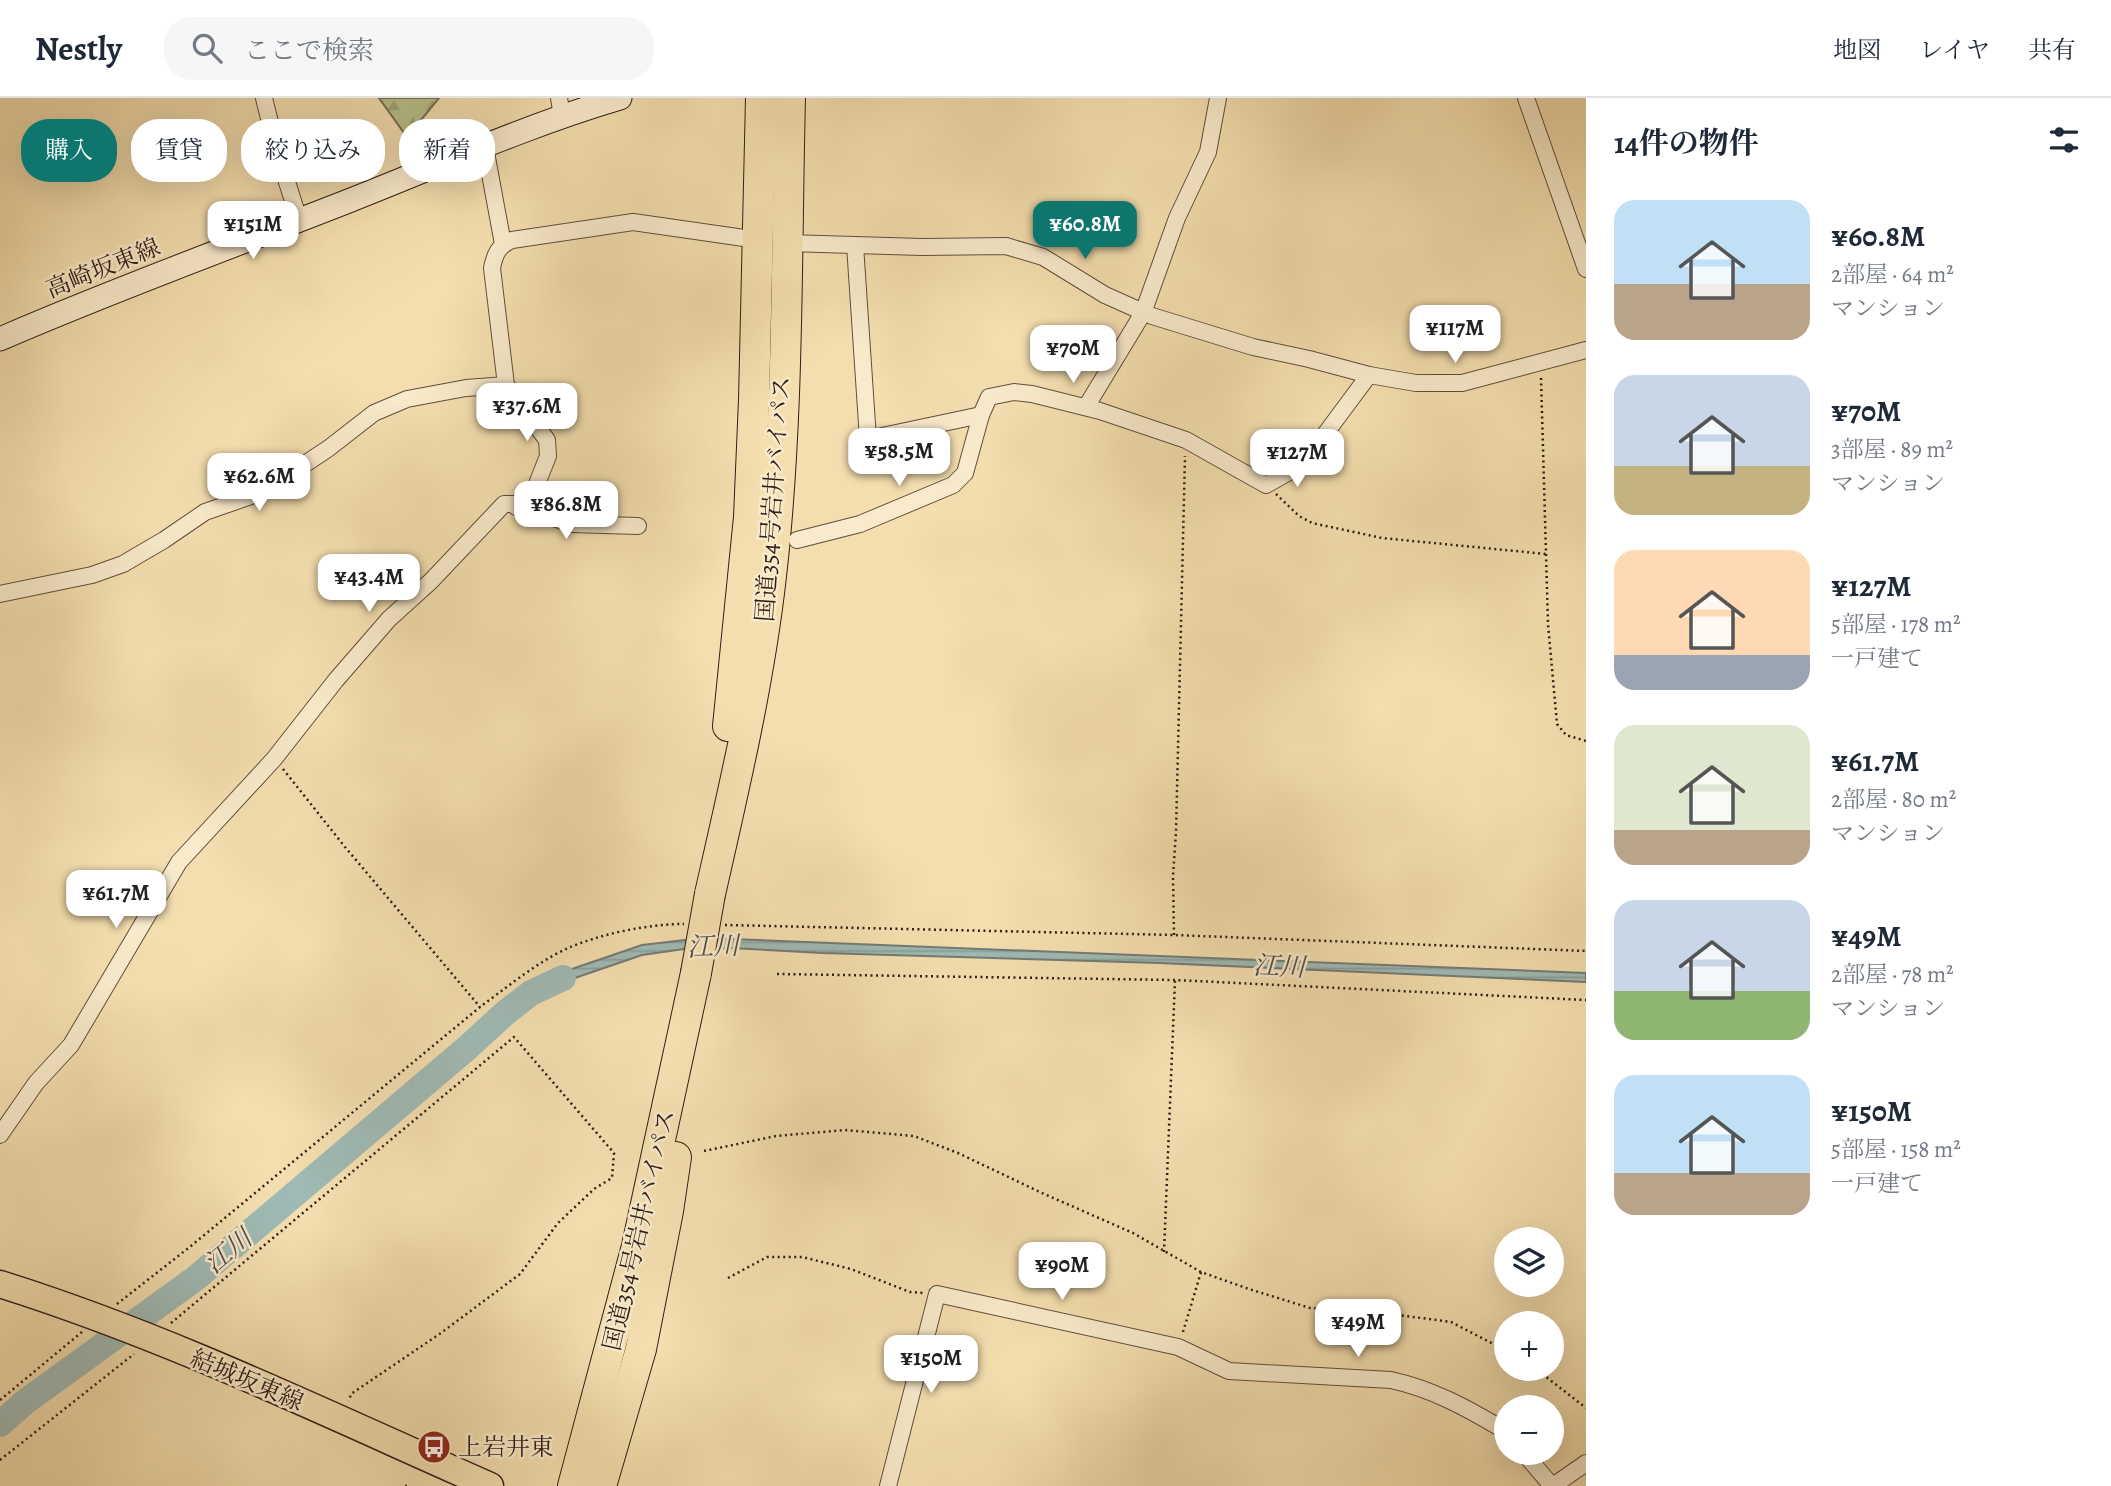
<!DOCTYPE html>
<html lang="ja">
<head>
<meta charset="utf-8">
<style>
  :root { --surface:#fff; --page:#f6f6f7; --text:#1f2937; --muted:#747a83; --line:#e0e1e3; --accent:#0f766e }
  body { margin:0; font-family:Alegreya,"Noto Serif JP",serif; background:var(--page); color:var(--text); height:100vh; display:flex; flex-direction:column; font-size:26px; white-space:nowrap }
  * { box-sizing:border-box; margin:0 }
  p { font-size:23px; color:var(--muted) }
  .icon { flex:none; width:38px; height:38px; fill:none; stroke:currentColor; stroke-width:2; stroke-linecap:round; stroke-linejoin:round }
  .map { position:relative; flex:1; overflow:hidden }
  .details { display:flex; flex-direction:column; background:var(--surface); width:525px }
  .details>* { flex:none }
  .guide { position:absolute; left:21px; top:21px; width:665px; height:63px; display:flex; gap:14px }
  .fabs { position:absolute; left:1494px; top:1129px; display:grid; gap:14px }
  .fabs a { display:grid; place-items:center; width:70px; height:70px; border-radius:50%; background:var(--surface); box-shadow:0 7px 28px #0002; font-size:35px }
  .price { position:absolute; translate:-50% -60px; padding:0 16px; border-radius:14px; background:#fff; color:#222; font-size:23px; line-height:46px; filter:drop-shadow(0 2px 4px #0008) }
  .price::after { content:''; position:absolute; left:50%; top:42px; width:21px; height:16px; margin-left:-10px; background:inherit; clip-path:polygon(0 0,100% 0,50% 100%) }
  .price.active { background:var(--accent); color:#fff }
  ul { padding:0; list-style:none }
  li { display:flex; align-items:center; gap:21px; height:175px; padding:0 28px }
  li span { display:grid; place-items:center; flex:none; width:196px; height:140px; border-radius:21px; color:#555 }
  li>.icon { margin-inline-start:auto }
  span .icon { width:84px; height:84px; fill:#fffc; stroke-width:1 }
  li b { font-size:30px }
  h2 { display:flex; justify-content:space-between; align-items:center; height:84px; padding:0 28px; font-size:30px }
  .chip { padding:0 24px; border-radius:28px; background:var(--surface); box-shadow:0 7px 28px #0002; font-size:24px; line-height:63px }
  .chip.active { background:var(--accent); color:#fff }
  header { display:flex; align-items:center; gap:42px; box-sizing:border-box; height:98px; padding:0 35px; background:var(--surface); border-bottom:2px solid var(--line) }
  header strong { font-size:33px }
  nav { display:flex; gap:38px; margin-inline-start:auto; font-size:24px }
  .search { width:490px; height:63px; background:var(--page); display:flex; align-items:center; gap:18px; box-sizing:border-box; padding:0 24px; border-radius:28px; color:var(--muted); font-size:26px }
  main { display:flex; flex:1; min-height:0 }
  .map>svg:first-child { display:block }
</style>
</head>
<body>
<header>
<strong>Nestly</strong>
<div class="search"><svg class="icon" aria-label="search" viewBox="0 0 24 24"><circle cx="10" cy="10" r="6"/><path d="M15 15l6 6"/></svg>ここで検索</div>
<nav><a>地図</a><a>レイヤ</a><a>共有</a></nav>
</header>
<main>
<div class="map">
<svg width="1586" height="1388" viewBox="0 0 1586 1388">
  <defs>
    <pattern id="forest-firs" width="22" height="20" patternUnits="userSpaceOnUse" patternTransform="scale(1.75)"><rect width="22" height="20" fill="#b8c28d"/><path d="M5 1l3.5 6h-7zM16 11l3.5 6h-7z" fill="#9ea679"/></pattern>
    <pattern id="water-rules" width="6" height="5" patternUnits="userSpaceOnUse" patternTransform="scale(1.75)"><rect width="6" height="5" fill="#9fbab5"/><path d="M0 2.5h6" fill="none" stroke="#899f9b"/></pattern>
  </defs>
  <rect width="100%" height="100%" fill="#f4deaf"/>
  <filter id="stains"><feTurbulence type="fractalNoise" baseFrequency=".00286" numOctaves="4"/><feColorMatrix values="0 0 0 0 .2 0 0 0 0 .09 0 0 0 0 .02 0 0 0 .5 -.17"/></filter>
  <radialGradient id="worn" r=".72"><stop offset=".6" stop-color="#630" stop-opacity="0"/><stop offset="1" stop-color="#630" stop-opacity=".3"/></radialGradient>
  <!-- forest -->
  <polygon fill="url(#forest-firs)" stroke="#747052" stroke-width="2" points="379,0 439,0 407,39"/>
  <!-- water -->
  <polygon fill="url(#water-rules)" stroke="#737b75" stroke-width="2" points="732,841 1586,875 1586,884 1159,865 822,855 731,850 684,851 642,857 569,882 534,899 531,890 566,873 642,847 685,842"/>
  <g fill="none" stroke-linecap="round" stroke-linejoin="round">
    <!-- river -->
    <polyline stroke="#9fbab5" stroke-width="26" points="0,1326 25,1304 196,1180 467,950 504,916 531,895 563,880"/>
    <defs>
      <g id="street">
        <polyline points="264,0 276,49 299,122"/>
        <polyline points="559,0 562,18"/>
        <polyline points="1526,0 1586,171"/>
        <polyline points="485,49 503,146"/>
        <polyline points="787,145 922,149 1006,148 1043,159 1105,197 1152,218 1253,249 1309,261 1369,277 1416,285 1462,285 1586,252"/>
        <polyline points="855,147 868,341 981,317"/>
        <polyline points="1086,309 1143,215 1177,120 1208,54 1218,0"/>
        <polyline points="516,409 573,426 638,428"/>
        <polyline points="797,442 860,426 953,387 965,375 981,317 989,299 1014,294 1032,296 1100,313 1186,342 1266,387 1296,370 1320,343 1369,277"/>
        <polyline points="0,496 92,477 123,466 164,442 205,414 251,398 281,382 329,350 374,315 407,301 466,290 506,287"/>
        <path d="M0 1037 36 985 71 947 179 764 274 661 336 582 389 521 431 483 504 406H529L548 358 547 342 506 287 492 170C495 156 498 148 512 142L633 124 758 142"/>
        <polyline points="1523,1354 1552,1388"/>
        <path d="M888 1388 937 1196 1178 1249 1229 1273 1391 1282C1432 1291 1467 1310 1502 1331L1507 1336"/>
        <polyline points="1553,1388 1586,1365"/>
      </g>
      <path id="secondary" d="M0 241C115 191 234 148 351 102 440 67 528 27 620 0"/>
      <path id="primary" d="M0 1186C169 1239 329 1317 490 1388"/>
      <g id="highway">
        <polyline points="728,628 749,419 754,302 761,0"/>
        <path d="M710 796C734 690 759 585 771 478 789 321 786 158 790 0"/>
        <polyline points="573,1388 637,1148 696,875"/>
        <polyline points="601,1388 641,1251 668,1113 676,1059"/>
      </g>
    </defs>
    <!-- street casing -->
    <use href="#street" stroke="#614d3c" stroke-width="18"/>
    <!-- secondary casing -->
    <use href="#secondary" stroke="#301d16" stroke-width="25"/>
    <!-- primary casing -->
    <use href="#primary" stroke="#301d16" stroke-width="29"/>
    <!-- highway casing -->
    <use href="#highway" stroke="#301d16" stroke-width="32"/>
    <!-- path -->
    <g stroke="#301d16" stroke-width="2.5" stroke-dasharray="2 3.5" stroke-linecap="butt">
      <polyline points="1541,280 1548,526 1557,626 1566,637 1586,643"/>
      <polyline points="1276,396 1299,418 1312,425 1382,440 1546,456"/>
      <polyline points="283,671 345,749 480,909"/>
      <polyline points="725,827 1174,837 1586,853"/>
      <polyline points="1174,837 1173,778 1176,734 1185,358"/>
      <polyline points="777,876 1175,882 1586,902"/>
      <polyline points="704,1053 776,1038 845,1032 914,1038 958,1055 1042,1095 1133,1135 1201,1174 1249,1191 1310,1210 1391,1216 1451,1224 1507,1253"/>
      <polyline points="1164,1154 1175,882"/>
      <polyline points="728,1180 767,1159 802,1159 851,1171 910,1194 924,1195"/>
      <path d="M117 1206 191 1148 480 909C506 890 536 865 566 851 599 836 648 826 684 826"/>
      <polyline points="171,1225 514,939 614,1055 612,1080 594,1091 558,1125 520,1176 441,1235 351,1296 349,1303"/>
      <polyline points="1183,1234 1201,1174"/>
      <polyline points="1533,1270 1545,1278 1586,1310"/>
      <polyline points="0,1302 82,1234"/>
      <polyline points="0,1362 134,1256"/>
      <polyline points="405,1388 407,1388"/>
    </g>
    <!-- street -->
    <use href="#street" stroke="#f8eacb" stroke-width="16"/>
    <!-- secondary -->
    <use href="#secondary" stroke="#f8eacb" stroke-width="23"/>
    <!-- primary -->
    <use href="#primary" stroke="#f4deaf" stroke-width="26"/>
    <!-- highway -->
    <use href="#highway" stroke="#f4deaf" stroke-width="30"/>
    <defs>
      <polyline id="highway-bridge" points="696,875 710,796"/>
    </defs>
    <!-- highway-bridge casing -->
    <use href="#highway-bridge" stroke="#301d16" stroke-width="32" stroke-linecap="butt"/>
    <!-- highway-bridge -->
    <use href="#highway-bridge" stroke="#f4deaf" stroke-width="30"/>
  </g>
  <!-- icons -->
  <defs>
    <symbol id="bus-disc" viewBox="-11 -11 22 22"><circle r="9.5" fill="#8f2418" stroke="#f8eacb"/><path d="M-5-6H5V4H4V6H2V4H-2V6H-4V4H-5ZM-3.5-4V0h7V-4ZM-3.5 1.2v1.5H-2V1.2ZM2 1.2v1.5H3.5V1.2Z" fill="#fff"/></symbol>
  </defs>
  <g fill-rule="evenodd">
    <use href="#bus-disc" x="415" y="1330" width="38" height="38"/>
  </g>
  <g text-anchor="middle" stroke-width="5" stroke-linejoin="round" paint-order="stroke">
    <!-- street labels -->
    <g font-size="24" fill="#301d16" stroke="#f8eacb">
      <text transform="translate(103 170) rotate(-22)" y="8">高崎坂東線</text>
      <text transform="translate(773 401) rotate(-86)" y="8">国道354号岩井バイパス</text>
      <text transform="translate(639 1132) rotate(-77)" y="8">国道354号岩井バイパス</text>
      <text transform="translate(247 1282) rotate(23)" y="8">結城坂東線</text>
    </g>
    <!-- poi labels -->
    <g font-size="24" fill="#301d16" stroke="#f8eacb" text-anchor="start">
      <text x="458" y="1357">上岩井東</text>
    </g>
    <!-- water labels -->
    <g font-size="26" font-style="italic" fill="#514c46" stroke="#f8eacb">
      <text transform="translate(713 848) rotate(-2)" y="9">江川</text>
      <text transform="translate(1279 868) rotate(2)" y="9">江川</text>
      <text transform="translate(228 1153) rotate(-40)" y="9">江川</text>
    </g>
  </g>
  <rect width="100%" height="100%" filter="url(#stains)"/>
  <rect width="100%" height="100%" fill="url(#worn)"/>
</svg>
<div class="fabs">
<a><svg class="icon" aria-label="layers" viewBox="0 0 24 24"><path d="M12 4l9 5-9 5-9-5zM3 14l9 5 9-5"/></svg></a>
<a>+</a>
<a>−</a>
</div>
<b class="price" style="left:253px;top:163px">¥151M</b>
<b class="price active" style="left:1085px;top:163px">¥60.8M</b>
<b class="price" style="left:1455px;top:267px">¥117M</b>
<b class="price" style="left:1073px;top:287px">¥70M</b>
<b class="price" style="left:527px;top:345px">¥37.6M</b>
<b class="price" style="left:899px;top:390px">¥58.5M</b>
<b class="price" style="left:1297px;top:391px">¥127M</b>
<b class="price" style="left:259px;top:415px">¥62.6M</b>
<b class="price" style="left:566px;top:443px">¥86.8M</b>
<b class="price" style="left:369px;top:516px">¥43.4M</b>
<b class="price" style="left:116px;top:832px">¥61.7M</b>
<b class="price" style="left:1062px;top:1204px">¥90M</b>
<b class="price" style="left:1358px;top:1261px">¥49M</b>
<b class="price" style="left:931px;top:1297px">¥150M</b>
<div class="guide">
<a class="chip active">購入</a>
<a class="chip">賃貸</a>
<a class="chip">絞り込み</a>
<a class="chip">新着</a>
</div>
</div>
<section class="details">
<h2>14件の物件<svg class="icon" aria-label="filters" viewBox="0 0 24 24"><path d="M4 7h16M4 17h16"/><circle cx="9" cy="7" r="2"/><circle cx="15" cy="17" r="2"/></svg></h2>
<ul>
<li><span style="background:linear-gradient(#bfe0f5 60%,#b9a48a 0)"><svg class="icon" aria-label="home" viewBox="0 0 24 24"><path d="M3 11l9-7 9 7M6 9v11h12V9"/></svg></span><div><b>¥60.8M</b><p>2部屋 · 64 m²</p><p>マンション</p></div></li>
<li><span style="background:linear-gradient(#c9d6e8 65%,#c2b280 0)"><svg class="icon" aria-label="home" viewBox="0 0 24 24"><path d="M3 11l9-7 9 7M6 9v11h12V9"/></svg></span><div><b>¥70M</b><p>3部屋 · 89 m²</p><p>マンション</p></div></li>
<li><span style="background:linear-gradient(#ffd9b3 75%,#9aa5b1 0)"><svg class="icon" aria-label="home" viewBox="0 0 24 24"><path d="M3 11l9-7 9 7M6 9v11h12V9"/></svg></span><div><b>¥127M</b><p>5部屋 · 178 m²</p><p>一戸建て</p></div></li>
<li><span style="background:linear-gradient(#dfe7d0 75%,#b9a48a 0)"><svg class="icon" aria-label="home" viewBox="0 0 24 24"><path d="M3 11l9-7 9 7M6 9v11h12V9"/></svg></span><div><b>¥61.7M</b><p>2部屋 · 80 m²</p><p>マンション</p></div></li>
<li><span style="background:linear-gradient(#c9d6e8 65%,#8fb573 0)"><svg class="icon" aria-label="home" viewBox="0 0 24 24"><path d="M3 11l9-7 9 7M6 9v11h12V9"/></svg></span><div><b>¥49M</b><p>2部屋 · 78 m²</p><p>マンション</p></div></li>
<li><span style="background:linear-gradient(#bfe0f5 70%,#b9a48a 0)"><svg class="icon" aria-label="home" viewBox="0 0 24 24"><path d="M3 11l9-7 9 7M6 9v11h12V9"/></svg></span><div><b>¥150M</b><p>5部屋 · 158 m²</p><p>一戸建て</p></div></li>
</ul>
</section>
</main>
</body>
</html>
